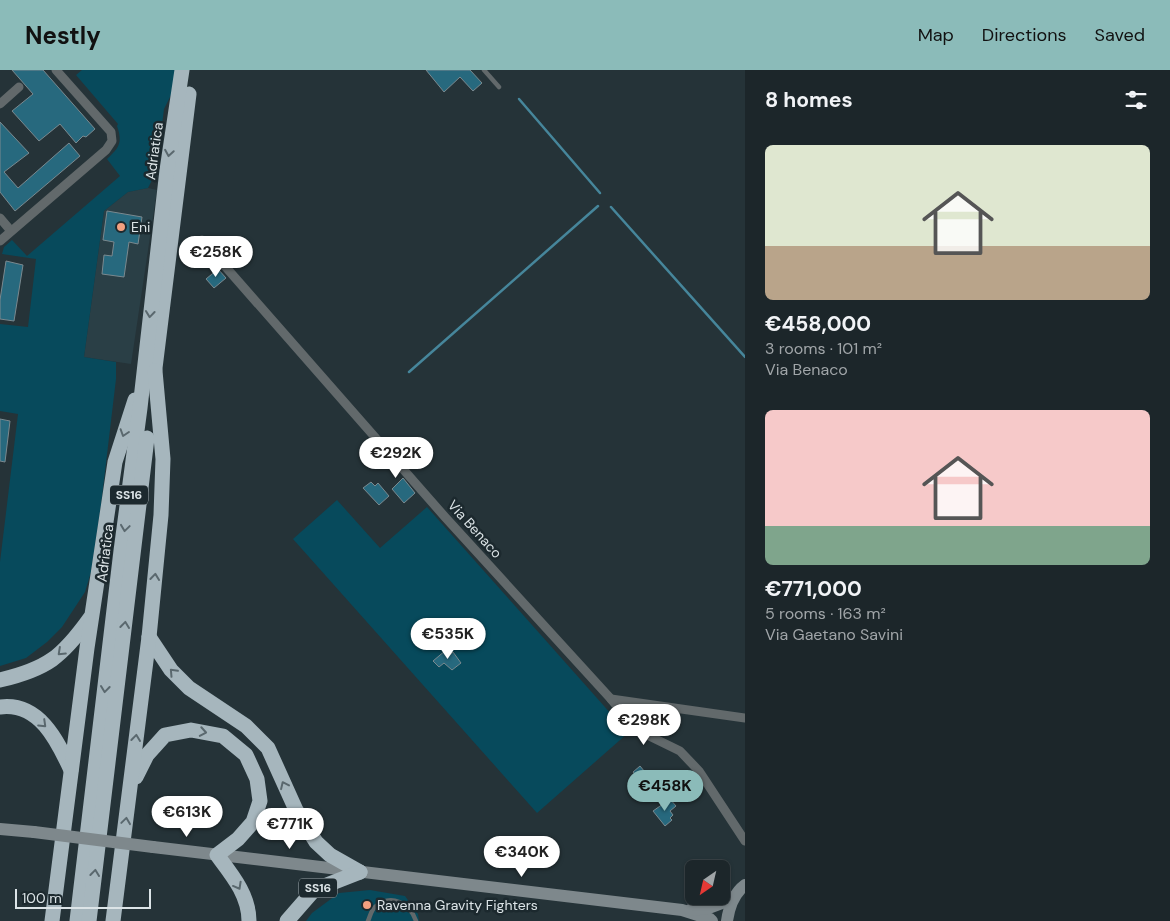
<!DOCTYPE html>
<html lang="en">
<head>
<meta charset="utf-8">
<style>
  :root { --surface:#1c262a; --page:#293236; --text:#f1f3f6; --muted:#a0a5a8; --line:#3a4347; --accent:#8bbbb9 }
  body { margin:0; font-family:"DM Sans",sans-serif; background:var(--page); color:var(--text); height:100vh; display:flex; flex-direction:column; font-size:19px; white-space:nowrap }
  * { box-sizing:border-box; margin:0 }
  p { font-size:16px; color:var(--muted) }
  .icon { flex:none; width:28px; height:28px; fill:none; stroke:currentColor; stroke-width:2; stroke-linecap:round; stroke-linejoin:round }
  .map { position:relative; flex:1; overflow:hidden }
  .drawer { display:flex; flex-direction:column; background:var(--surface); width:425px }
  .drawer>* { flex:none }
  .needle { width:32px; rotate:214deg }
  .tools { position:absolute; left:685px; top:790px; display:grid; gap:10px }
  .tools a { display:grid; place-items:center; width:45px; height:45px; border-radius:8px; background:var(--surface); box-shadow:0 1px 4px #0004,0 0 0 1px var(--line); font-size:25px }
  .scale { position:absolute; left:15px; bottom:12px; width:136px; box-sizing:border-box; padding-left:5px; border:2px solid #dce4e7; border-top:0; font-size:14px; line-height:18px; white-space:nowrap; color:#dce4e7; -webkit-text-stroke:4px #1c292e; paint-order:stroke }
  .price { position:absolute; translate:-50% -42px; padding:0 11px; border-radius:18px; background:#fff; color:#222; font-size:16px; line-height:32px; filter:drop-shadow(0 1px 2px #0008) }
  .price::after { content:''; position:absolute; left:50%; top:30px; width:15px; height:11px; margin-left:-8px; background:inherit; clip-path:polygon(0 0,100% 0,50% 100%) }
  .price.on { background:var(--accent); color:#111 }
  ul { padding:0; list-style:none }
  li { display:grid; align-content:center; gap:10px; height:265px; padding:0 20px }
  li span { display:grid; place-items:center; height:155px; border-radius:8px; color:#555 }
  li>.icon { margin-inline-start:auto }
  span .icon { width:90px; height:90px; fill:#fffc; stroke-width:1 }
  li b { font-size:21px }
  h2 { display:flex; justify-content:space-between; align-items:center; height:60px; padding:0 20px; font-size:21px }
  header { display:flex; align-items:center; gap:30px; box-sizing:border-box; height:70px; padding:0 25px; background:var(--accent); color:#111 }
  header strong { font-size:24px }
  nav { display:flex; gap:28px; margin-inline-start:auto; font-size:18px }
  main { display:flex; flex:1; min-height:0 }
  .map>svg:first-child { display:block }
</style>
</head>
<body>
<header>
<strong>Nestly</strong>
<nav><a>Map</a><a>Directions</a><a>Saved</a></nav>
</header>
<main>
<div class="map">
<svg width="745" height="851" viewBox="0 0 745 851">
  <rect width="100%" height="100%" fill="#253338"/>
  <!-- built -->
  <polygon fill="#2a3f46" points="148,118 157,120 131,294 84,287 104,141 128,122"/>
  <!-- green -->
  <g fill="#074a5c">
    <path d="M82 0H175L173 21 164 39 156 102 148 118 128 122 104 141 84 287 116 292V309L101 435 91 502 85 522 62 557 47 572 26 588 0 596V492L18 344 0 341V254L28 257 36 189 2 184 4 177 12 170 27 186 120 106 107 89C119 78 123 73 117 56L118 54 76 5Z"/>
    <polygon points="337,430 380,478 427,437 628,663 537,743 293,469"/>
    <polygon points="370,820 405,826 418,844 419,851 306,851 312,843 339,823"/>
  </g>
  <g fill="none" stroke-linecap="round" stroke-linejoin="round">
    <!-- stream -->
    <g stroke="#46869b" stroke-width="2.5">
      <polyline points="519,29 600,123"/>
      <polyline points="611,137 745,287"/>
      <polyline points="409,302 598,136"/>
    </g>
  </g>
  <!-- building -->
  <g fill="#27697e" stroke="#7a898f">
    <polygon points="12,0 43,0 95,59 86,67 83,66 76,73 60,54 39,71 12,41 33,24"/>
    <polygon points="426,0 470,0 482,13 473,21 460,7 444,22"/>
    <polygon points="0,52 29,83 4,102 18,118 69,73 80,86 15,141 0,122"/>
    <polygon points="107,141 142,147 138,174 129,172 124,207 102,204 104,185 112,186 114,172 103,170"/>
    <polygon points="193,170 213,193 209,197 197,185 194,188 184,178"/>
    <polygon points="6,191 23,195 14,251 0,249 0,230"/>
    <polygon points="218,199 226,208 214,218 206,209"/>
    <polygon points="0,349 10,351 5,392 0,391"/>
    <polygon points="403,408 415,423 404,433 392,419"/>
    <polygon points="371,412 375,416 378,413 389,426 379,435 363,418"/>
    <polygon points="446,580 450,585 453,582 461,593 452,600 444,593 439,597 433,591"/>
    <polygon points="640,696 654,713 646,719 633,702"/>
    <polygon points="670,729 676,736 670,741 673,745 670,748 672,750 665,756 653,741"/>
  </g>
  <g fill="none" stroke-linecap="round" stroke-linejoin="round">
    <!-- lane -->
    <g stroke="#62696b" stroke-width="4.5">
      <polyline points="484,0 499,17"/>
      <path d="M368 851C370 847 371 840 375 837 391 823 410 833 416 851"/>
    </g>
    <!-- street -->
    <g stroke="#62696b" stroke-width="9">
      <polyline points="0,34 19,17"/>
      <polyline points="0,148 11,161"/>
      <polyline points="202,170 445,447 611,629 637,660 680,681 699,701 745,771"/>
      <polyline points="0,171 106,80 112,71 111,62 56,0"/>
      <polyline points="611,629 745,648"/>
    </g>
    <!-- secondary -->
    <g stroke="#7e888c" stroke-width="12">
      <polyline points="0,759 34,762"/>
      <polyline points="153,777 682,840 710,849 712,851"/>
      <polyline points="690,840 709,838 733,829"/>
      <path d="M727 851C729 837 733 824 745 815"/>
    </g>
    <!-- highway -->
    <g stroke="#a6b6bd" stroke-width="15">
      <polyline points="154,306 189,24"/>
      <polyline points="149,567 171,600 189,618 246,656 268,678 296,740 316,772 330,785 360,802"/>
      <path d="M0 610C47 599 62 587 90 548"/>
      <path d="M0 637C39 632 57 670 71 700"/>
      <path d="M136 707 147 685 165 665 191 660 223 666 246 685 257 709 260 731 253 752 238 769 217 785C232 805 249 825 249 851"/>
      <polyline points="52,851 87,578 115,392 135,330"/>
      <polyline points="77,851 121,481 140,338 167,100 182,0"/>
      <polyline points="89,851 147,368"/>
      <polyline points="113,851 149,567 161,445 163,389 155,301"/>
      <polyline points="287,851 314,820 360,802"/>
    </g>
    <!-- secondary-bridge -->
    <polyline stroke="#7e888c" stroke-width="12" points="34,762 153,777"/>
  </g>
  <!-- one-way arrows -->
  <defs><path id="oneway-chevron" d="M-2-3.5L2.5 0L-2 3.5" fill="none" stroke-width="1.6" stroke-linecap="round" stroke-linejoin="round" transform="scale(1.25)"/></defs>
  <g stroke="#5a686e">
    <use href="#oneway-chevron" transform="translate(169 83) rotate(99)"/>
    <use href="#oneway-chevron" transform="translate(150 244) rotate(96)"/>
    <use href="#oneway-chevron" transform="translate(124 363) rotate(108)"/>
    <use href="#oneway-chevron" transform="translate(125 458) rotate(98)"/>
    <use href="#oneway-chevron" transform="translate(155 507) rotate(-84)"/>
    <use href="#oneway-chevron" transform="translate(125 555) rotate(-83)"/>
    <use href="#oneway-chevron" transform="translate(61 582) rotate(137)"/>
    <use href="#oneway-chevron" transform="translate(173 602) rotate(-133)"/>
    <use href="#oneway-chevron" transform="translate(105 619) rotate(97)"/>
    <use href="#oneway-chevron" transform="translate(43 654) rotate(44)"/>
    <use href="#oneway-chevron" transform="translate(203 662) rotate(10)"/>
    <use href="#oneway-chevron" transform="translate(136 668) rotate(-83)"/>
    <use href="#oneway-chevron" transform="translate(284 715) rotate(-115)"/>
    <use href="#oneway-chevron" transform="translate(126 751) rotate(-82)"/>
    <use href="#oneway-chevron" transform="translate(95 803) rotate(-83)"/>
    <use href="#oneway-chevron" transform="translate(238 816) rotate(61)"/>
  </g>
  <!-- markers -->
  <g fill="#f2a080" stroke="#1c292e" stroke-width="2">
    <circle cx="121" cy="157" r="5"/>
    <circle cx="367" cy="835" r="5"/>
  </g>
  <g text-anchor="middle" stroke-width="5" stroke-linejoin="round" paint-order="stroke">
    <!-- shield labels -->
    <g fill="#1c292e" stroke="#a2acb0" stroke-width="1">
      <rect x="110" y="415.5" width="38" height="19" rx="4"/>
      <rect x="299" y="808.5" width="38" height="19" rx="4"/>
    </g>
    <g font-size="12" font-weight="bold" fill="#dce4e7">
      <text x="129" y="429">SS16</text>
      <text x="318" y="822">SS16</text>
    </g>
    <!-- street labels -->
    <g font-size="14" fill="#dce4e7" stroke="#1c292e">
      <text transform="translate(154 81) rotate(-82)" y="5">Adriatica</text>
      <text transform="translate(475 459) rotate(48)" y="5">Via Benaco</text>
      <text transform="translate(105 483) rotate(-83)" y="5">Adriatica</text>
    </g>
    <!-- poi labels -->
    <g font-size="14" fill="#dce4e7" stroke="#1c292e" text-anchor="start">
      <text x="131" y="162">Eni</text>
      <text x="377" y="840">Ravenna Gravity Fighters</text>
    </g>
  </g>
</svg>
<div class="tools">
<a><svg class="needle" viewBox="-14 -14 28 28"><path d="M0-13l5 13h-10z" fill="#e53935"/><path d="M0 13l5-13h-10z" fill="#a0a5a8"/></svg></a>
</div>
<div class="scale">100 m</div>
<b class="price" style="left:216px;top:208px">€258K</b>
<b class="price" style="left:396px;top:409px">€292K</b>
<b class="price" style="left:448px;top:590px">€535K</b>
<b class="price" style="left:644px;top:676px">€298K</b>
<b class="price on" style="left:665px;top:742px">€458K</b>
<b class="price" style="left:187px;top:768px">€613K</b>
<b class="price" style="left:290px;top:780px">€771K</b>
<b class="price" style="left:522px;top:808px">€340K</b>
</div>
<section class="drawer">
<h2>8 homes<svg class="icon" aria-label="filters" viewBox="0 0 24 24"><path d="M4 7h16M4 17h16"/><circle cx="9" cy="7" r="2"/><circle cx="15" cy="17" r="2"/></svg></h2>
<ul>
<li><span style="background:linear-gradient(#dfe7d0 65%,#b9a48a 0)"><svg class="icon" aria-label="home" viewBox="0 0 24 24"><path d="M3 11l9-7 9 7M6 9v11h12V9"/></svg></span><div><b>€458,000</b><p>3 rooms · 101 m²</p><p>Via Benaco</p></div></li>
<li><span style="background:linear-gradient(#f6c9c9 75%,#7fa58c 0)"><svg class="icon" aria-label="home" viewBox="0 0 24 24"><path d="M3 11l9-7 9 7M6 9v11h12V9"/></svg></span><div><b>€771,000</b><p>5 rooms · 163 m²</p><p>Via Gaetano Savini</p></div></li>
</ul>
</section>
</main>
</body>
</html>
